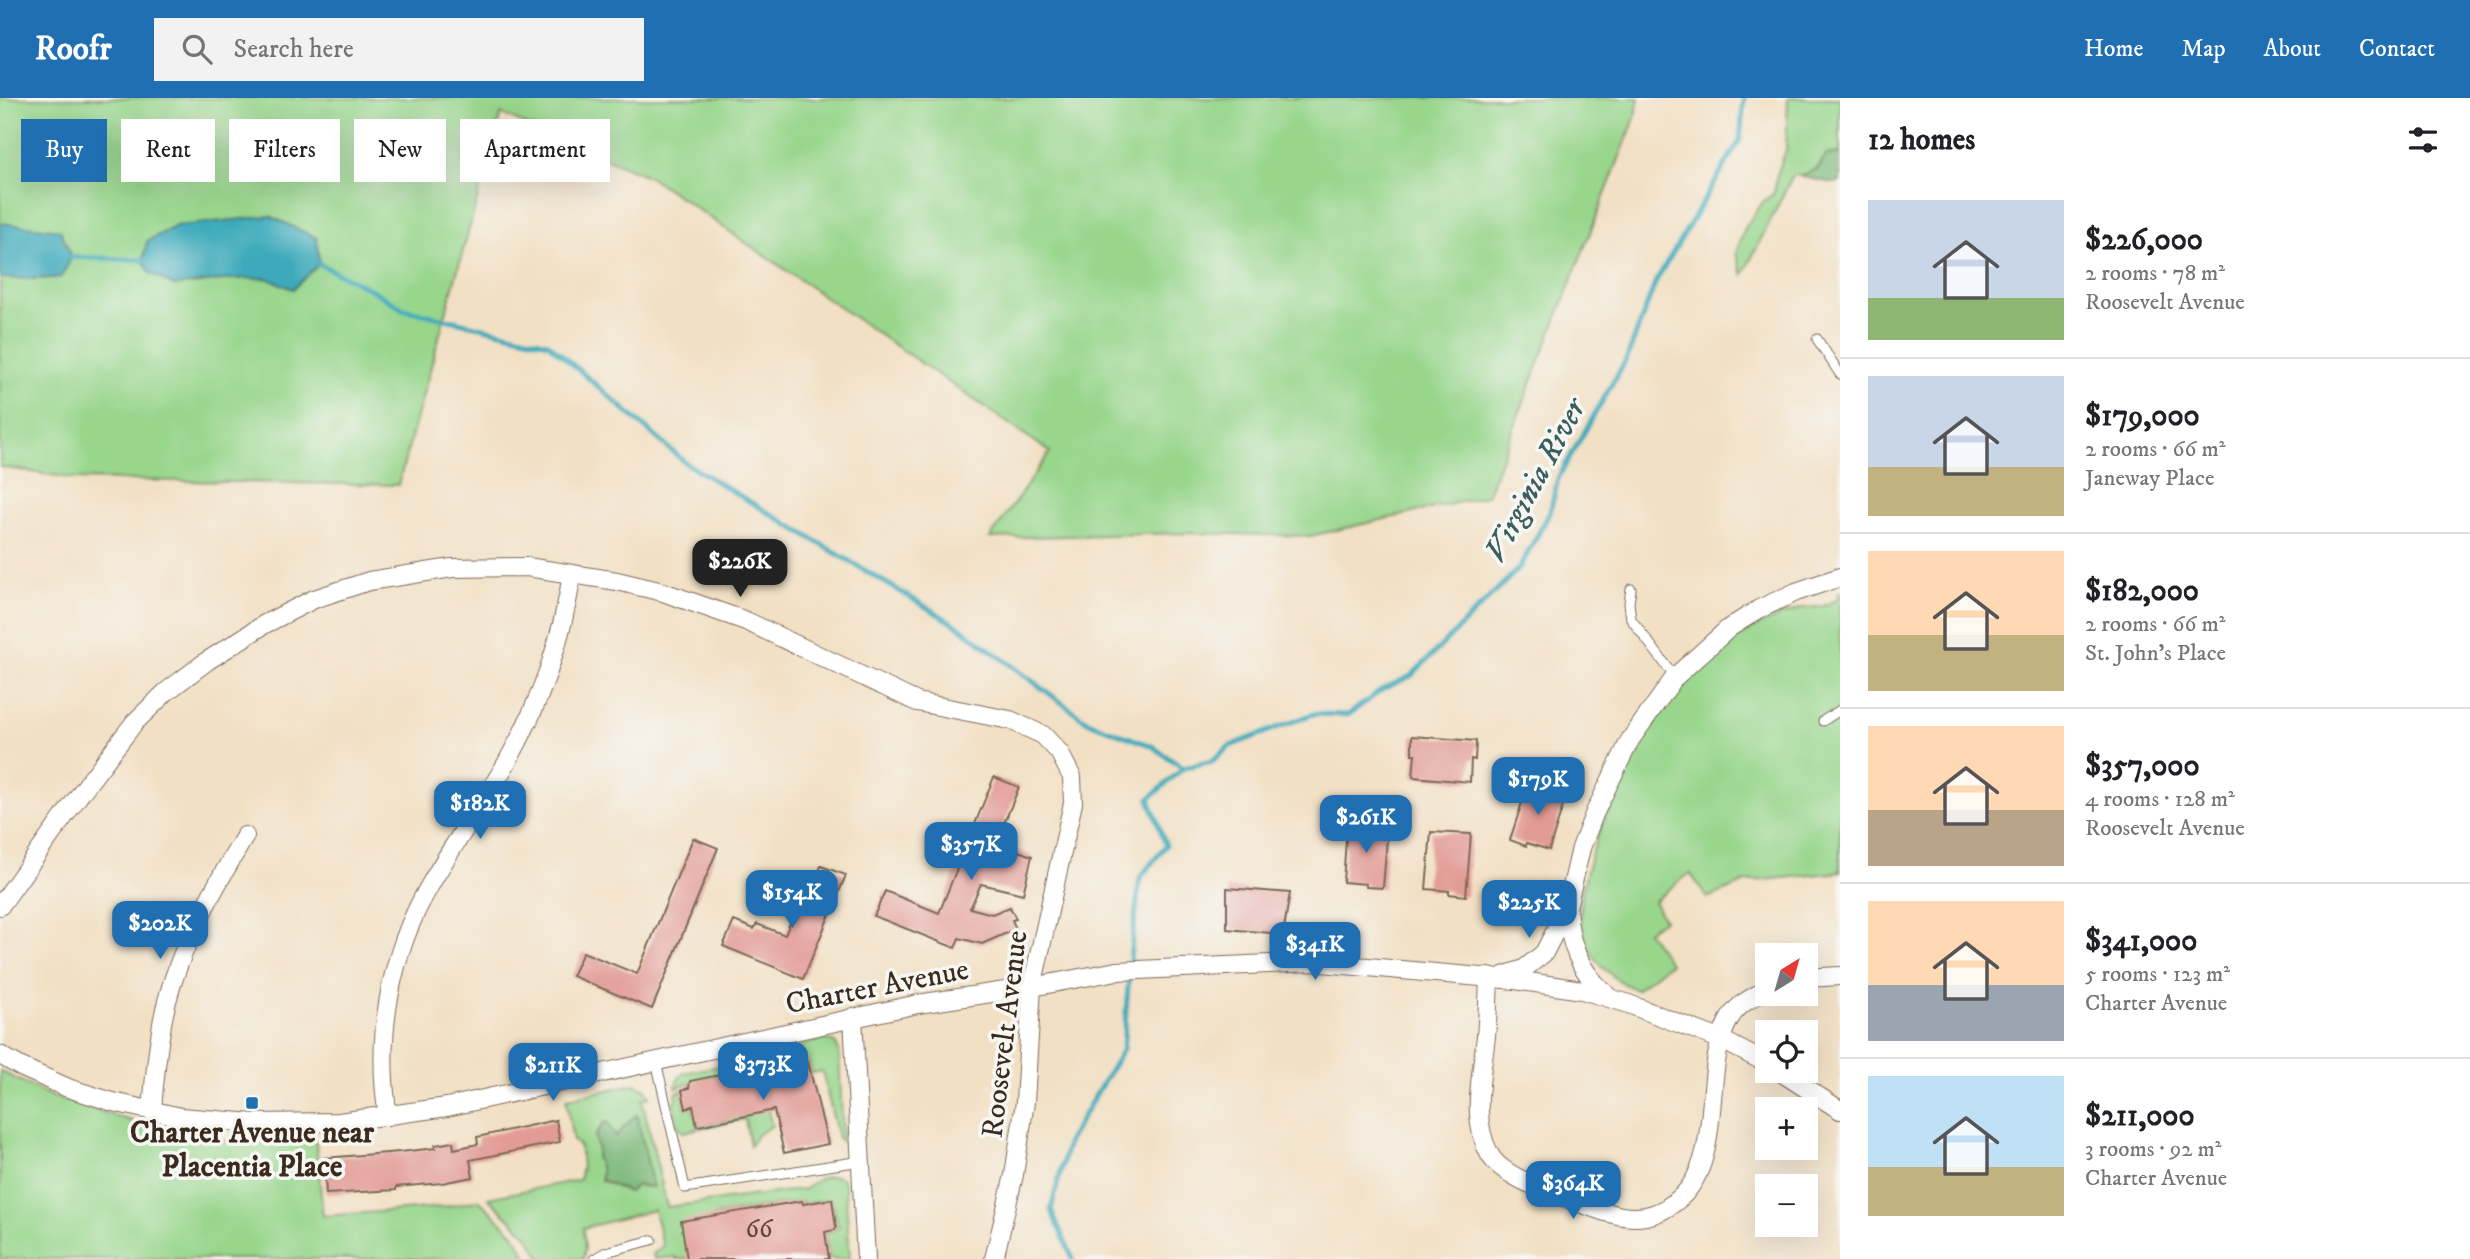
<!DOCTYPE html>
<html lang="en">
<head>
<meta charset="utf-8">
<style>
  :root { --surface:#fff; --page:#f2f2f2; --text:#202124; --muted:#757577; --line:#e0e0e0; --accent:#1f6fb2 }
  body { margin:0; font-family:"IM FELL DW Pica",serif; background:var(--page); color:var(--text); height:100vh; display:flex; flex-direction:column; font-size:26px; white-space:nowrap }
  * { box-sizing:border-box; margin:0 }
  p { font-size:23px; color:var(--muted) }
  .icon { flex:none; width:38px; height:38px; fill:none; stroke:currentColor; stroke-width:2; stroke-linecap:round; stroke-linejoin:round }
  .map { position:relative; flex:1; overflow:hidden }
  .sheet { display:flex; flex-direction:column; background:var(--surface); width:630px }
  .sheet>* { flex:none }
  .guide { position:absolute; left:21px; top:21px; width:665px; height:63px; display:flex; gap:14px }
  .needle { width:46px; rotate:37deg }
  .controls { position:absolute; left:1755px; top:845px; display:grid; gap:14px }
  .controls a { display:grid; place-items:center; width:63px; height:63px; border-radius:0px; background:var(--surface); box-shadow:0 7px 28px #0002; font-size:35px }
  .price { position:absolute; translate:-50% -60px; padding:0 16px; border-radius:14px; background:var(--accent); color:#fff; font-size:23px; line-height:46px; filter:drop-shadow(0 2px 4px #0008) }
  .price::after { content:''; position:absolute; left:50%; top:42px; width:21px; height:16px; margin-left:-10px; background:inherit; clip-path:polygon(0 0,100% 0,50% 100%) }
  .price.on { background:#222; color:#fff }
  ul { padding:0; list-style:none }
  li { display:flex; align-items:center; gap:21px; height:175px; padding:0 28px }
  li+li { border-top:2px solid var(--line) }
  li span { display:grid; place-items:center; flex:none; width:196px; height:140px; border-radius:0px; color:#555 }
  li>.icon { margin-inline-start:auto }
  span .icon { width:84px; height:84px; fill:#fffc; stroke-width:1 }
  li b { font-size:30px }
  h2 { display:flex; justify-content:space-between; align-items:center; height:84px; padding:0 28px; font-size:30px }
  .tag { padding:0 24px; border-radius:0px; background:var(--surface); box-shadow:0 7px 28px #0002; font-size:24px; line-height:63px }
  .tag.on { background:var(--accent); color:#fff }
  header { display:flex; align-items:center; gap:42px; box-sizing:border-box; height:98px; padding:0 35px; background:var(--accent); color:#fff }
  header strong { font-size:33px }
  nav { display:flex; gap:38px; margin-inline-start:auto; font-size:24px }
  .search { width:490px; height:63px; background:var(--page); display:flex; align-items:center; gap:18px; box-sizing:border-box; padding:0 24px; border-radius:0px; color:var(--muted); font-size:26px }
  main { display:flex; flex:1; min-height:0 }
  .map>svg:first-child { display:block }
</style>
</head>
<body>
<header>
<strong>Roofr</strong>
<div class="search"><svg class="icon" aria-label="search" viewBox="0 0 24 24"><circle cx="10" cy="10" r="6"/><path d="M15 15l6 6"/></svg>Search here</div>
<nav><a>Home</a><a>Map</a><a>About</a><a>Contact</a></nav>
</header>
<main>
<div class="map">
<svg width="1840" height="1161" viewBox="0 0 1840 1161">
  <rect width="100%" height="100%" fill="#f6f6f2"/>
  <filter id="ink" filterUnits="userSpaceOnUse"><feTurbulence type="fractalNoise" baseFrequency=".0143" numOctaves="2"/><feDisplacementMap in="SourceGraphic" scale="14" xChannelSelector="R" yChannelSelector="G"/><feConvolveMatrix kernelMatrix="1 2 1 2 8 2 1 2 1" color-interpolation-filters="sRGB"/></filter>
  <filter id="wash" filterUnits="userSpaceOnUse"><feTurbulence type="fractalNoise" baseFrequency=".00686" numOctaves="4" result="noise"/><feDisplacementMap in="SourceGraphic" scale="28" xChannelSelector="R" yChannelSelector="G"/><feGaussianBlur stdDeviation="1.57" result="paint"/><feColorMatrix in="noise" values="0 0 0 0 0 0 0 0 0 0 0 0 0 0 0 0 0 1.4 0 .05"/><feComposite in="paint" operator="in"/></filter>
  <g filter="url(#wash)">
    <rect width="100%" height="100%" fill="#f2e0c4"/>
    <!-- green -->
    <g fill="#98d68c" stroke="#6a8055" stroke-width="2" fill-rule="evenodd">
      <polygon points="0,0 1639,0 1635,20 1487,398 1310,438 1189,435 990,440 1050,354 652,80 501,16 398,387 76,381 0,369"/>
      <path d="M1788 0H1840V55L1826 57C1818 70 1810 78 1793 77L1743 177 1736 155 1746 128 1763 104 1774 95 1777 77 1786 52Z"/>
      <path d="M1840 493V774L1746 784 1707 800 1690 775 1654 803 1664 822 1647 833 1670 865 1636 892C1609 879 1585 858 1581 826 1578 803 1585 780 1591 758 1614 685 1657 602 1718 553 1743 533 1771 520 1802 510 1808 509 1812 510 1818 509 1825 509 1831 504 1837 501Z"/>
      <polygon points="825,941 835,945 839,952 843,1044 838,1040 822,973 811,975 808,964 795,965 773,977 770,961 755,960"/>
      <polygon points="743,963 745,973 712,978 676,990 678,981 684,975"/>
      <polygon points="0,973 53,999 175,1036 227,1043 316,1044 323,1118 444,1109 479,1102 514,1136 528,1161 0,1161"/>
      <path d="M635 986 646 991 650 999 642 1001 667 1109 805 1091C816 1082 828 1074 842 1080L845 1088 850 1161H829L825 1134 835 1132V1129L839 1128 831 1101 803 1106 802 1103 715 1117 687 1161H676V1159L654 1161 653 1156 663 1148 654 1112 583 1130 585 1150 583 1161H542L526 1136 488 1100 579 1082 582 1069 580 1049 573 1042 566 1001ZM637 1017 646 1089 637 1087 629 1094 601 1082V1071L596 1060 598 1053 595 1039 602 1027 608 1025 615 1040C620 1034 631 1020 637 1017Z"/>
      <polygon points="682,992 686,1010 693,1008 697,1028 726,1022 764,998 772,1028 758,1036 750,1048 745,1021 683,1034 678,1028 673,1004 677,1003 676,995"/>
    </g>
    <!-- forest -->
    <g fill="#7ab778" stroke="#5a704b" stroke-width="2">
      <polygon points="1840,55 1840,84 1831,85 1800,78 1818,71 1826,57"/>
      <path d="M637 1017 653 1089 637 1087 629 1094 601 1082V1071L596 1060 598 1053 595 1039 604 1024 608 1025 616 1039C621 1033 631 1020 637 1017Z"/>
    </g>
    <!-- water -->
    <g fill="#3caabb" stroke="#3c6a6c" stroke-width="2">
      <polygon points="270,118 317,140 319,166 293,191 266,180 232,181 174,188 150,175 143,162 147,143 176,128"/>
      <polygon points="0,125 60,132 72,159 61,179 41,181 0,180"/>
    </g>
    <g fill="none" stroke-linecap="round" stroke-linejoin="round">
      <!-- stream -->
      <g stroke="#3caabb" stroke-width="5">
        <polyline points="72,159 143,162"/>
        <polyline points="319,166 372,192 403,211 548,245 687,366 958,528 1088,624 1152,648 1183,670"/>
        <polyline points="1073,1161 1051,1112 1068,1043 1123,951 1131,852 1140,780 1166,747 1149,701 1183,670 1212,663 1230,648 1313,616 1348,617 1383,591 1411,578 1520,469 1550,414 1558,380 1627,260 1656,183 1740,42 1744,0"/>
      </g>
    </g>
    <g id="blocks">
      <!-- building -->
      <g fill="#e39b96">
        <polygon points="1412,638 1476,643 1475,662 1471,661 1470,684 1413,679 1415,656 1412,656"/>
        <polygon points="994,679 1019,689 996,745 1032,758 1023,796 981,786 970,810 992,816 1010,809 1016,821 1012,822 1016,831 982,846 959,840 955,850 874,818 885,793 939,815"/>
        <polygon points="1529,683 1566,698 1549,752 1527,745 1526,748 1510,742"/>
        <polygon points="1371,726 1388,728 1383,790 1366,789 1366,786 1343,784 1347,727 1370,730"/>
        <polygon points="1431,734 1471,736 1466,798 1449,796 1449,793 1426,791"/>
        <polygon points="693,740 718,750 652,911 572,878 583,854 637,876"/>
        <polygon points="821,768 846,777 803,881 723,848 734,823 754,831 757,826 785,837 797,809 802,811"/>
        <polygon points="1227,790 1290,795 1283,836 1227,831"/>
        <polygon points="808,964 828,1046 784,1055 774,1012 699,1028 697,1028 693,1008 686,1011 682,992 689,990 690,983 749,971 752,971 753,975"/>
        <polygon points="556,1022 560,1044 470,1062 473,1079 442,1085 396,1089 396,1092 326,1096 324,1060 400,1054 435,1050 435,1047 453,1044 454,1051 478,1046 477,1039"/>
        <polygon points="832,1101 836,1129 835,1132 825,1134 829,1161 687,1161 681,1123 802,1103 803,1106"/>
      </g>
    </g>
  </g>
  <g filter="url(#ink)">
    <use href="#blocks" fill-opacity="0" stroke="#7b6a58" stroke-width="2"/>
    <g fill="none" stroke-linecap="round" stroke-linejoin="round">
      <defs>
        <g id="service">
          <polyline points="1817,241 1840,276"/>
          <polyline points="1631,491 1629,505 1631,521 1675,579"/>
          <polyline points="1823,623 1840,612"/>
          <polyline points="656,963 685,1090 861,1063"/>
          <polyline points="594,1161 606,1154 652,1142"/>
        </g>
        <g id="minor">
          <polyline points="0,808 83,692 134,625 166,594 207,563 265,526 314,501 369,483 452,470 527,469 617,483 663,494 746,523 917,604 1010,622 1043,637 1059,654 1072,679 1073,705 1032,889 1025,1004 1014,1077 994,1161"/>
          <path d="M1567 810C1569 845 1579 873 1606 896"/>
          <polyline points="1503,878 1524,871 1544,855 1567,810 1581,750 1595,714 1630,642 1675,579 1729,530 1759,511 1796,494 1840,479"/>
          <path d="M1489 879C1488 899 1488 918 1486 938 1482 976 1470 1021 1490 1057 1502 1079 1553 1095 1577 1104 1616 1118 1645 1131 1680 1100 1726 1058 1700 971 1730 920 1739 905 1753 899 1768 891"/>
          <polyline points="1806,880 1840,878"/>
          <polyline points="853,919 866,1161"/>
          <polyline points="0,957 21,969 68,990 113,1004 181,1019 254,1025 339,1024 447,1009 918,906 1032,889 1117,873 1311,864 1515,882 1582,892 1626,905 1722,942 1768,966"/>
          <polyline points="1779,973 1840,1012"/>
          <path d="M152 1013C154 984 157 955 162 926 174 858 210 797 245 738"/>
          <path d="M388 1018C375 940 390 855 430 787 453 746 482 707 506 666 539 608 562 542 572 476"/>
        </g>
      </defs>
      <!-- service casing -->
      <use href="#service" stroke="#7b6a58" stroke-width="11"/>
      <!-- minor casing -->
      <use href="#minor" stroke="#7b6a58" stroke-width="20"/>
      <!-- service -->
      <use href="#service" stroke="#fff" stroke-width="9"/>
      <!-- minor -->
      <use href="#minor" stroke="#fff" stroke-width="18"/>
    </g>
  </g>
  <!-- markers -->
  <rect fill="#1f6fb2" stroke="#f6f6f2" stroke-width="2.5" x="245" y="998" width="14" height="14" rx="3.5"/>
  <g text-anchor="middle" stroke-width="7" stroke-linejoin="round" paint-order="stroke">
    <!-- number labels -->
    <g font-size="26" fill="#65463c">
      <text x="759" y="1139">66</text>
    </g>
    <!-- street labels -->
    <g font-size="30" fill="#3b2a1e" stroke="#f6f6f2">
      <text transform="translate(877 888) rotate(-11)" y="10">Charter Avenue</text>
      <text transform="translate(1004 936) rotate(-83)" y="10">Roosevelt Avenue</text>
    </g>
    <!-- poi labels -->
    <g font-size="30" font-weight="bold" fill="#3b2a1e" stroke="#f6f6f2">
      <text x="252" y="1044">Charter Avenue near<tspan x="252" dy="34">Placentia Place</tspan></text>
    </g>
    <!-- water labels -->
    <g font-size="32" font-style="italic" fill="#3b5d5d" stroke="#f6f6f2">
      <text transform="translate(1534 382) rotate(-62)" y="11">Virginia River</text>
    </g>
  </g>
</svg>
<div class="controls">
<a><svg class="needle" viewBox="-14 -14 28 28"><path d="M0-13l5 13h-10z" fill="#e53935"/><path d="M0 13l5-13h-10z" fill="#757577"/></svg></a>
<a><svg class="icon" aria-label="locate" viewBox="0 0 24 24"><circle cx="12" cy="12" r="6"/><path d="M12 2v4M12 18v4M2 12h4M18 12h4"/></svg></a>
<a>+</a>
<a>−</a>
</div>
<b class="price on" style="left:740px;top:501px">$226K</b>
<b class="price" style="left:1538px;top:719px">$179K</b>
<b class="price" style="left:480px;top:743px">$182K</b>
<b class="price" style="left:1366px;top:757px">$261K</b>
<b class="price" style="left:971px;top:784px">$357K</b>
<b class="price" style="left:792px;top:832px">$154K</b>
<b class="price" style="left:1529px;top:842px">$225K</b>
<b class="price" style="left:160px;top:863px">$202K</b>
<b class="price" style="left:1315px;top:884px">$341K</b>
<b class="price" style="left:763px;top:1004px">$373K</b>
<b class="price" style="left:553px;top:1005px">$211K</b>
<b class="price" style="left:1573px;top:1123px">$364K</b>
<div class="guide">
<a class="tag on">Buy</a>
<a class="tag">Rent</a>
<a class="tag">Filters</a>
<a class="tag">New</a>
<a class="tag">Apartment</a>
</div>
</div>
<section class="sheet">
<h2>12 homes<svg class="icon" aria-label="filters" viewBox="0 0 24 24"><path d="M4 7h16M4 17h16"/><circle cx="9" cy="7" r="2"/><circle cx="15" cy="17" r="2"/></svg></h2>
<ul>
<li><span style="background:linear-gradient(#c9d6e8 70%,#8fb573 0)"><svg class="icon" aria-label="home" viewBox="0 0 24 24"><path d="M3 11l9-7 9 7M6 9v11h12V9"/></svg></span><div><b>$226,000</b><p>2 rooms · 78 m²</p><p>Roosevelt Avenue</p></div></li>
<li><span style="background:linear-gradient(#c9d6e8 65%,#c2b280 0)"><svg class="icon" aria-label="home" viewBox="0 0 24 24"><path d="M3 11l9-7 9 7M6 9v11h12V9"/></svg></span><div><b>$179,000</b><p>2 rooms · 66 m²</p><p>Janeway Place</p></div></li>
<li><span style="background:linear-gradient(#ffd9b3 60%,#c2b280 0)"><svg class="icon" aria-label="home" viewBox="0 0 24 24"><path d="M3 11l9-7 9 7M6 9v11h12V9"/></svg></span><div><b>$182,000</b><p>2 rooms · 66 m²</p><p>St. John's Place</p></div></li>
<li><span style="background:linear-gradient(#ffd9b3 60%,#b9a48a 0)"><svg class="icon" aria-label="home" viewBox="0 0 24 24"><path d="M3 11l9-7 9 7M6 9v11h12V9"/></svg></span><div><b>$357,000</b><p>4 rooms · 128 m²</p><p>Roosevelt Avenue</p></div></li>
<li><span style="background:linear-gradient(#ffd9b3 60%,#9aa5b1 0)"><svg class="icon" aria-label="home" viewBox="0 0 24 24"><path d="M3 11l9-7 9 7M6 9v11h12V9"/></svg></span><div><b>$341,000</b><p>5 rooms · 123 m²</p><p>Charter Avenue</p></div></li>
<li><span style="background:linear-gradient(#bfe0f5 65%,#c2b280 0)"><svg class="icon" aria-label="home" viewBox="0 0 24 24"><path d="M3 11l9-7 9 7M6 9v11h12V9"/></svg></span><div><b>$211,000</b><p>3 rooms · 92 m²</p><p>Charter Avenue</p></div></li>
</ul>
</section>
</main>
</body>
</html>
